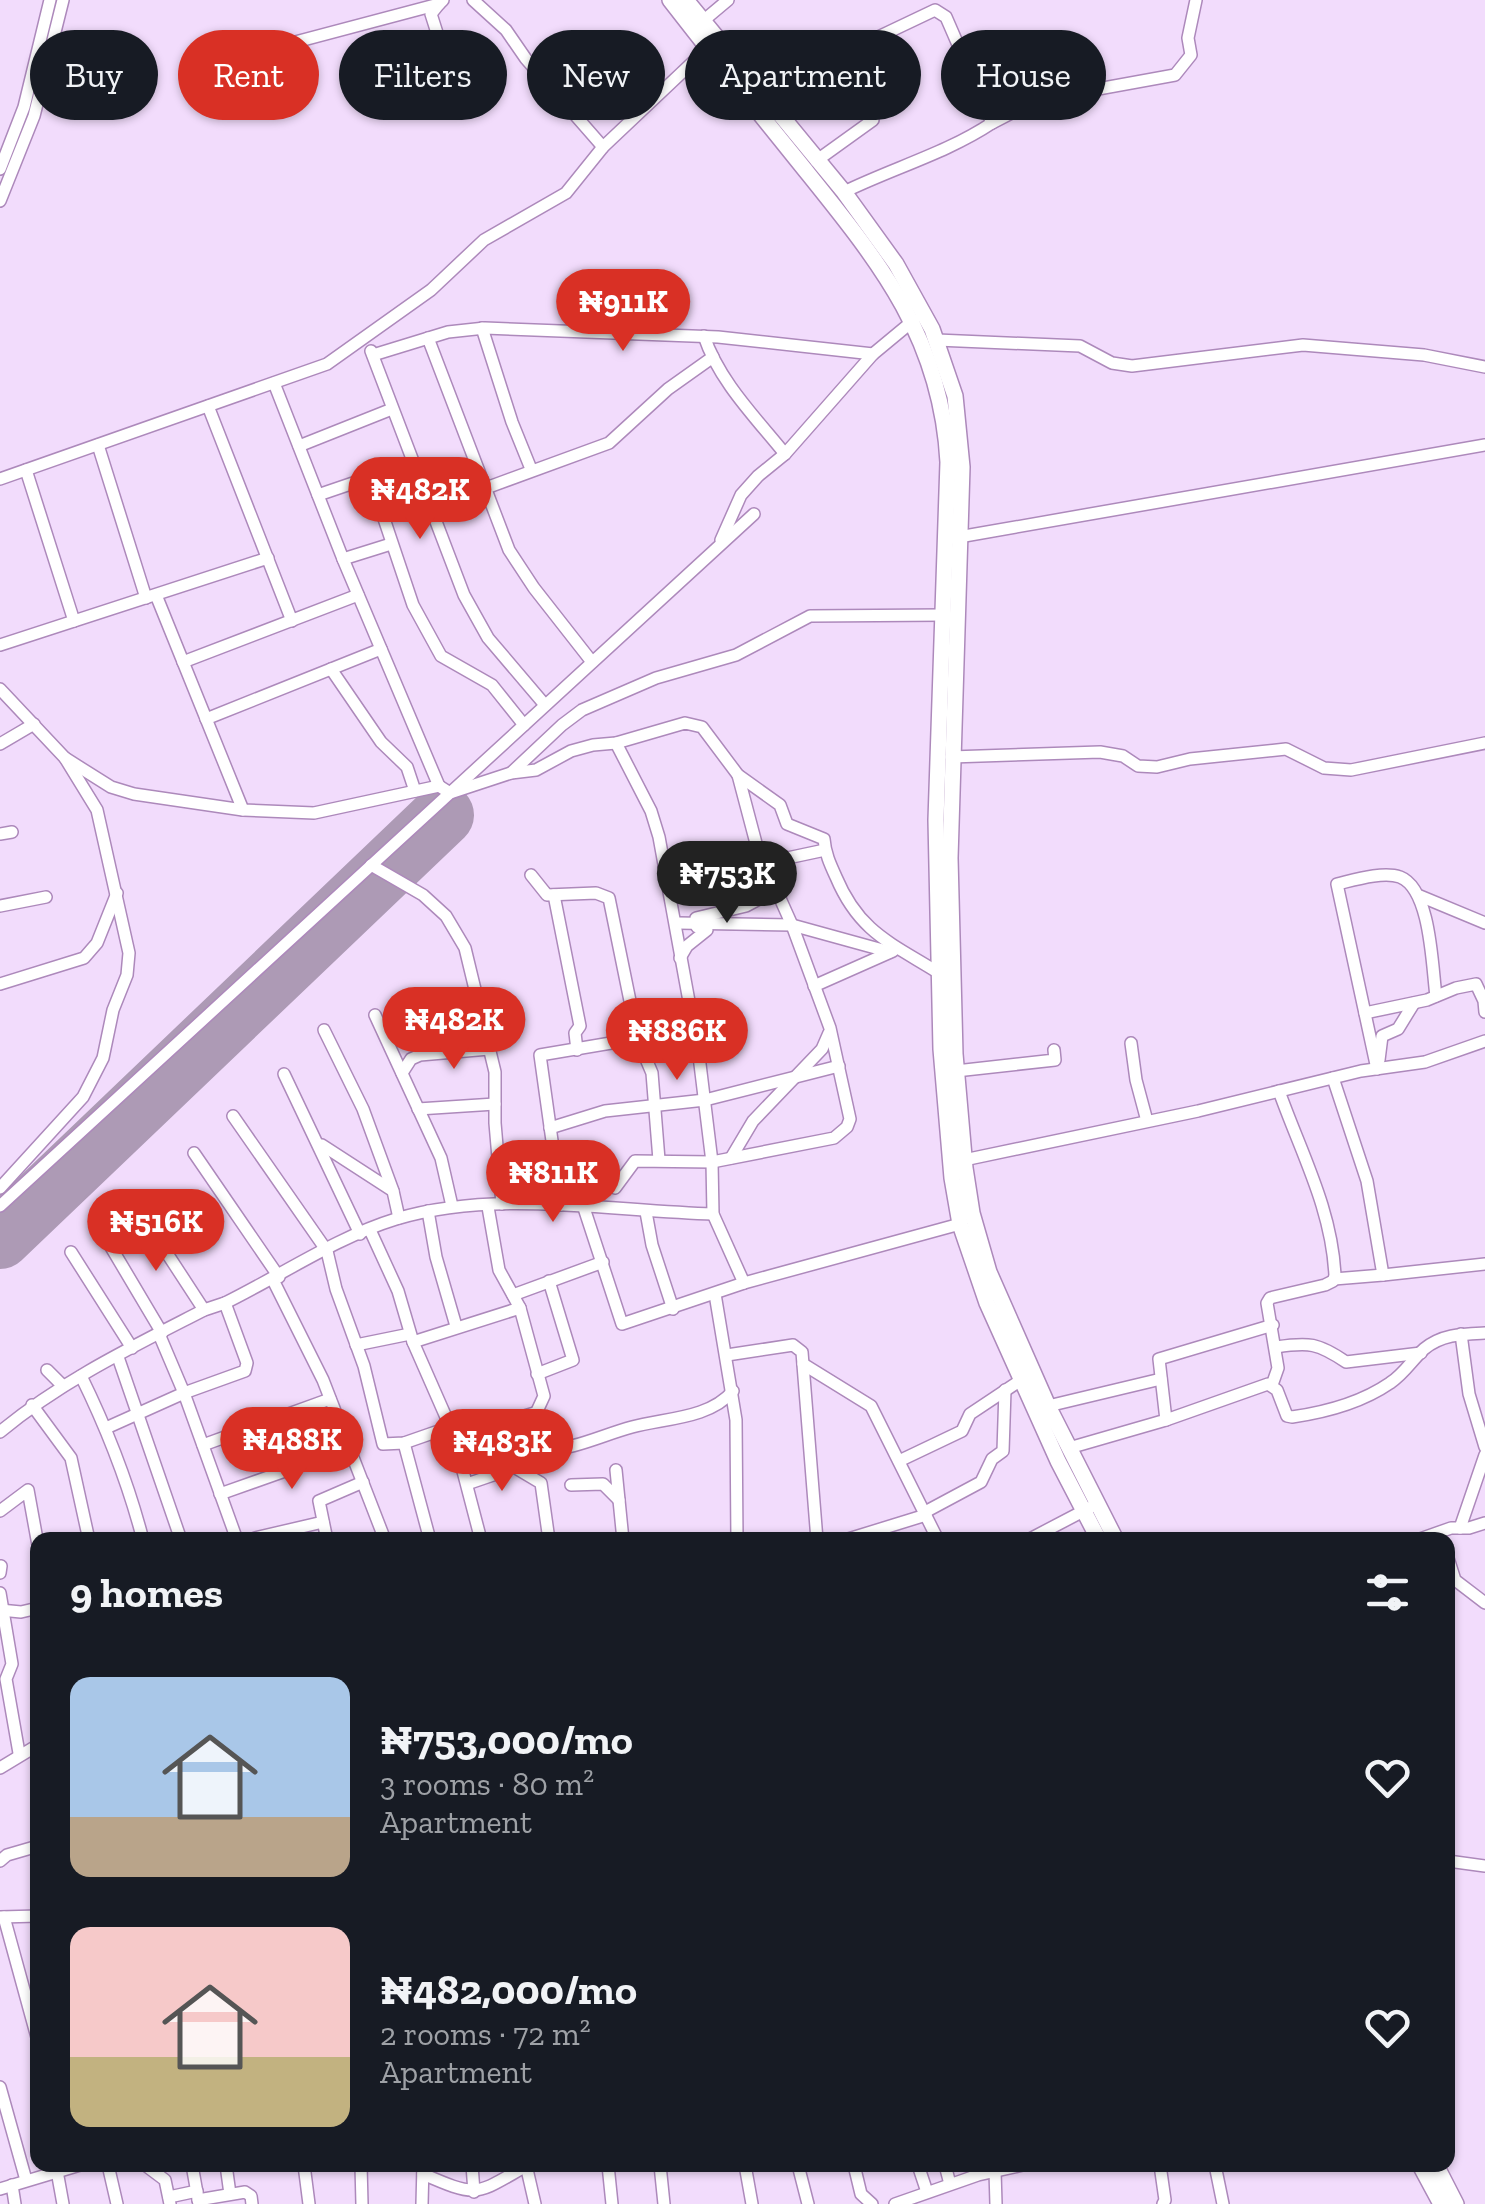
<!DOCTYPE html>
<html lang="en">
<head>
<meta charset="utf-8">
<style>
  :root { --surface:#171b24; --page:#242831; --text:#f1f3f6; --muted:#9ea1a6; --accent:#d93025 }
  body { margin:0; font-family:"Zilla Slab",serif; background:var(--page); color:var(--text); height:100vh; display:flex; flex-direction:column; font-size:38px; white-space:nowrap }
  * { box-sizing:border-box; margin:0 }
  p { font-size:32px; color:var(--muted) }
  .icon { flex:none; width:55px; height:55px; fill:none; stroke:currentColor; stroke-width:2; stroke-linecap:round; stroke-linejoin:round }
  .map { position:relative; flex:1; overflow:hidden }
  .side { position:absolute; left:30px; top:1532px; width:1425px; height:640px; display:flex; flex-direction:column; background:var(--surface); border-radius:20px; box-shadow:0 2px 8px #0004 }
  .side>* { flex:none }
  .hud { position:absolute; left:30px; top:30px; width:1425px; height:90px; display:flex; gap:20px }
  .price { position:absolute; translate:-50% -85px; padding:0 22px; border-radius:35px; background:var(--accent); color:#fff; font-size:32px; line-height:65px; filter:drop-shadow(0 2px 5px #0008) }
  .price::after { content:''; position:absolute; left:50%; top:60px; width:30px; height:22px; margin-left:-15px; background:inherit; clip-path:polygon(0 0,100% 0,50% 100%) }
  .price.selected { background:#222; color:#fff }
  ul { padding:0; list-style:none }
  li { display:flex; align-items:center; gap:30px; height:250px; padding:0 40px }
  li span { display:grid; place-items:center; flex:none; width:280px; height:200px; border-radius:20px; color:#555 }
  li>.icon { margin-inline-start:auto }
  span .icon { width:120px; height:120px; fill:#fffc; stroke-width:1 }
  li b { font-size:42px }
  h2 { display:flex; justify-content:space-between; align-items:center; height:120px; padding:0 40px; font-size:42px }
  .pill { padding:0 35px; border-radius:45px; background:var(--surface); box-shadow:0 2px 8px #0004; font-size:35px; line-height:90px }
  .pill.selected { background:var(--accent); color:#fff }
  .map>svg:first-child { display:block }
</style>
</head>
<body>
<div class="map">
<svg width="1485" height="2204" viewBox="0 0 1485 2204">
  <rect width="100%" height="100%" fill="#f2dcfc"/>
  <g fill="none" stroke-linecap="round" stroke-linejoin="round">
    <!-- runway -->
    <polyline stroke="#ad9ab5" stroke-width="62" points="0,1238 443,815"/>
    <defs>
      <g id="minor">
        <polyline points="473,0 506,30 526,59 603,147"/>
        <polyline points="439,4 431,14 452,80"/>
        <polyline points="697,26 728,0"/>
        <polyline points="216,63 439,4 443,0"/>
        <polyline points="992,123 1060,88 1098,89 1175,75 1191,55 1188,38 1196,0"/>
        <path d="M816 161 873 120 869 48 874 39 935 10 946 17 992 123C947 153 893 168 844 192"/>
        <polyline points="0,169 24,107 50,0"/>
        <polyline points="0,201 34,116 63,0"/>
        <polyline points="482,328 512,422 531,469"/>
        <path d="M704 336C719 381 756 418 785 454"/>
        <polyline points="428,338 509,550 534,588 592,662"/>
        <polyline points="937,340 1080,346 1112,363 1132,366 1303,345 1424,355 1485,367"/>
        <polyline points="371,351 464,595 488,638 545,705"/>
        <polyline points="373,355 448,332 485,328 718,337 873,354"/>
        <polyline points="274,383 343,559 439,786"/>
        <polyline points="208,406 292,621"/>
        <polyline points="98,445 146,598"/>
        <polyline points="299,446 392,409"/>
        <polyline points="26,470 74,621"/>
        <polyline points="370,477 413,605 441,656 492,685 524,725"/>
        <polyline points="0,479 327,364 431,290 484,240 566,193 603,147 712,44"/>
        <polyline points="486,488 609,443 668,389 713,357"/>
        <polyline points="318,495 412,463"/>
        <polyline points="953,538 1485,445"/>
        <polyline points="721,540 741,495 758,476 785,454 873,354 914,320"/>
        <polyline points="343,559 391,544"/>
        <polyline points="156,595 243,810"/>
        <polyline points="0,645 268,558"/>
        <polyline points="183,662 358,595"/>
        <polyline points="331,669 381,742 407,767 415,791"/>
        <polyline points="0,689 65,758 97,810 129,953 127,975 113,1010 103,1058 83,1097 0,1188"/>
        <polyline points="206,719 381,649"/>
        <polyline points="616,743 651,811 659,837 699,1056 712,1162 713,1214 744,1283"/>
        <polyline points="0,744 34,724"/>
        <polyline points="951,757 1100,752 1123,756 1138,766 1157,767 1190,759 1286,749 1324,768 1351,770 1485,743"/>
        <path d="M65 758 111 787 134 794 243 810 314 813 439 786 450 793 511 773 536 770 571 751 593 745 616 743 685 723 702 727 738 775 780 805 787 824 824 839C825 853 830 864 836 877 859 932 891 943 939 973"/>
        <polyline points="511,773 562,725 582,710 656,678 736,655 810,616 943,615"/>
        <polyline points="0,834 12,832"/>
        <polyline points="764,863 825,850"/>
        <polyline points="371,865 423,895 446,916 465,948 495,1072 495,1123 502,1204"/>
        <polyline points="664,866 757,847"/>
        <polyline points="531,875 547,895 596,893 609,898 638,1040 652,1073 659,1160"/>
        <polyline points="554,895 580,1026 575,1033 577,1050"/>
        <polyline points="1420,896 1485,923"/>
        <polyline points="0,906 46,897"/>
        <polyline points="696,918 746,906 776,890"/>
        <polyline points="678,923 792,925 890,952"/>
        <polyline points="680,958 687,946 707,930 697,927"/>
        <polyline points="0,984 84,958 97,943 117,893"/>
        <polyline points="814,986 893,951"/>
        <polyline points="1365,1013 1427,1000 1456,988 1476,984 1484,1001 1485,1012"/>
        <polyline points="375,1015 441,1158 452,1206"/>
        <polyline points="324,1030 363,1109 393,1191"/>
        <polyline points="1131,1043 1136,1080 1147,1121"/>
        <polyline points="1379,1060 1382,1036 1398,1029 1414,1003"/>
        <path d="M1377 1069 1337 884C1354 880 1383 871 1400 877 1431 889 1432 967 1436 996"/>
        <polyline points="956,1071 1055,1060 1054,1050"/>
        <polyline points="402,1073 411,1059 420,1055 489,1049"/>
        <polyline points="284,1074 360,1234"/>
        <polyline points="1333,1078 1367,1181 1383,1275 1334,1279"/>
        <polyline points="418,1109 495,1104"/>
        <polyline points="233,1116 327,1251 336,1289 364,1366 383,1444 404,1443 450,1427"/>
        <polyline points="550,1128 605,1111 705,1100 839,1066"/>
        <polyline points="322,1145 393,1191 399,1218"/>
        <polyline points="194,1153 279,1277"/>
        <polyline points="731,1158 753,1121 822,1049 829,1033"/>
        <polyline points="964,1160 1198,1111 1361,1071 1425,1062 1485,1041"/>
        <polyline points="615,1188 635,1161 712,1162 834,1138 847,1127 850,1119 830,1028 792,925 757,847 738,775"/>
        <polyline points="561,1205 540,1055 694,1029"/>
        <polyline points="0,1206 754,514"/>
        <polyline points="584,1208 622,1324 744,1283 960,1224"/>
        <polyline points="428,1211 436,1257 456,1326"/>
        <polyline points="646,1212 652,1245 673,1309"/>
        <polyline points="142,1215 204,1310"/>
        <polyline points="370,1230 398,1291 413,1342 453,1433 481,1540"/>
        <polyline points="105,1237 162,1333"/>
        <polyline points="71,1252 132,1348"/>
        <polyline points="1383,1275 1485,1264"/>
        <polyline points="273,1280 323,1380 385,1540"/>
        <polyline points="715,1294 736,1420 737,1540"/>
        <polyline points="513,1295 603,1262"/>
        <polyline points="159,1334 184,1393 237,1540"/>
        <polyline points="1461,1334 1469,1394 1485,1447"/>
        <polyline points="413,1342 520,1308"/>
        <polyline points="356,1345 410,1334"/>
        <path d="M1276 1347C1309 1342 1318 1343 1346 1362L1421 1353"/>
        <polyline points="727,1355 793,1345 802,1352 817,1540"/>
        <polyline points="118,1357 181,1540"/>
        <polyline points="803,1364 871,1406 938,1540"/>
        <polyline points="47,1370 63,1386"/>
        <polyline points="537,1374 573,1360 549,1281"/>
        <path d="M81 1376C107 1429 128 1482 143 1540"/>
        <path d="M1272 1385 1278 1368 1267 1303 1270 1298 1325 1285 1333 1281 1335 1276C1332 1209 1301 1153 1279 1091"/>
        <polyline points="32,1405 71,1458 89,1540"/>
        <polyline points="1048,1406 1161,1379"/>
        <path d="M1166 1420 1268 1384 1277 1390 1287 1416 1292 1417C1327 1412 1361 1403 1390 1383 1404 1374 1412 1360 1424 1349 1442 1334 1463 1334 1485 1333"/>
        <polyline points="106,1428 184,1393 245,1371 247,1363 225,1303"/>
        <path d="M0 1432C61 1381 134 1346 204 1310L225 1303C280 1276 337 1237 396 1219 495 1189 610 1211 713 1214"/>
        <polyline points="459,1435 538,1412"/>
        <path d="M473 1442C495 1445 519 1450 542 1450 574 1450 602 1435 632 1427 665 1418 709 1419 733 1391"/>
        <polyline points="404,1443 430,1540"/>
        <polyline points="203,1445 330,1399"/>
        <polyline points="479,1446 541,1483 549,1540"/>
        <polyline points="1069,1448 1166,1420 1159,1359 1273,1325"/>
        <polyline points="899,1461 962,1431 970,1414 1021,1380"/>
        <polyline points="616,1470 623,1540"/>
        <polyline points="467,1484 502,1472 510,1463 520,1448 544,1396 520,1308 499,1270 488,1207"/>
        <polyline points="571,1485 603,1484 619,1500"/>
        <polyline points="220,1494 350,1448"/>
        <polyline points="0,1511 28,1490 38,1545"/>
        <polyline points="925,1512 981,1482 992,1459 1003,1451 1005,1390"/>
        <polyline points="1460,1528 1485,1455"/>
        <polyline points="255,1538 323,1522"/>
        <polyline points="327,1540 319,1501 363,1482"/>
        <polyline points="845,1540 926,1515"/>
        <polyline points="1028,1540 1091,1507"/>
        <polyline points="1417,1540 1451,1528 1469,1528 1485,1523"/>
        <polyline points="1448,1558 1455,1580 1485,1603"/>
        <polyline points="0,1573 1,1566"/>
        <polyline points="0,1593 12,1664 6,1679 19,1753"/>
        <polyline points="0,1610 21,1612 38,1608"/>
        <polyline points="0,1768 38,1745"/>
        <polyline points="0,1861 7,1855 38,1846"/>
        <polyline points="1448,1861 1485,1866"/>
        <polyline points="0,1917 38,1916"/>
        <polyline points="4,1917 38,2041"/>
        <polyline points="0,2087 26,2180"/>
        <polyline points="108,2165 117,2204"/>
        <polyline points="145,2165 165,2180 170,2204"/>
        <polyline points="192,2165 199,2204"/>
        <polyline points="226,2165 230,2194"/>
        <polyline points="304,2165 309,2204"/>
        <polyline points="361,2165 362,2204"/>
        <polyline points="472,2165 474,2192"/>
        <polyline points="526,2165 535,2204"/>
        <polyline points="608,2165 612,2204"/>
        <polyline points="660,2165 664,2204"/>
        <polyline points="745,2165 752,2204"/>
        <polyline points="798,2165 808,2204"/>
        <polyline points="854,2165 861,2194 872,2204"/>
        <polyline points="918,2165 927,2192"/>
        <polyline points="945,2165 950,2184"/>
        <polyline points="1160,2165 1165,2200 1163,2204"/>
        <polyline points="1215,2165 1223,2204"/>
        <polyline points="57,2171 63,2204"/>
        <polyline points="995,2171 996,2204"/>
        <path d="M423 2174C480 2199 476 2194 528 2165"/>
        <polyline points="12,2185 15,2204"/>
        <polyline points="0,2189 80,2165"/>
        <polyline points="169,2197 197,2191"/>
        <polyline points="198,2200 245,2192 251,2196 252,2204"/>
        <polyline points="422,2204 423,2165"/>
        <polyline points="895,2204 978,2175 1023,2165"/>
      </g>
      <g id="highway">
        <path d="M670 0C712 54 755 108 798 161 875 257 941 333 948 462L936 820 941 1049 952 1178 960 1224 987 1303 1058 1461 1099 1540"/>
        <polyline points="686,0 844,192 896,264 932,329 955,396 962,467 950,858 955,1054 965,1168 972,1213 989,1272 1048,1406 1116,1540"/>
        <polyline points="1420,2165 1441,2204"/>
        <polyline points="1436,2165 1456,2204"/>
      </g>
    </defs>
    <!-- minor casing -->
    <use href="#minor" stroke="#ad89bb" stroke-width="14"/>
    <!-- highway casing -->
    <use href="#highway" stroke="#ad89bb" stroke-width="18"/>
    <!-- minor -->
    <use href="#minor" stroke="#fff" stroke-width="11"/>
    <!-- highway -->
    <use href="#highway" stroke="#fff" stroke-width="15"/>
  </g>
</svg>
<b class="price" style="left:623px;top:354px">₦911K</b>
<b class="price" style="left:420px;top:542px">₦482K</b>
<b class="price selected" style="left:727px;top:926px">₦753K</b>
<b class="price" style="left:454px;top:1072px">₦482K</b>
<b class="price" style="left:677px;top:1083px">₦886K</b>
<b class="price" style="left:553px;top:1225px">₦811K</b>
<b class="price" style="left:156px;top:1274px">₦516K</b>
<b class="price" style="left:292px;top:1492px">₦488K</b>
<b class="price" style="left:502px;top:1494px">₦483K</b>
<div class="hud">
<a class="pill">Buy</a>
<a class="pill selected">Rent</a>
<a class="pill">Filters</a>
<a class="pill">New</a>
<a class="pill">Apartment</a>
<a class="pill">House</a>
</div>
<section class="side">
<h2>9 homes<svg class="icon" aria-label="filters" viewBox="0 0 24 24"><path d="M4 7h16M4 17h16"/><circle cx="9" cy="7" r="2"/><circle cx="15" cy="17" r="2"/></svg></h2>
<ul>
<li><span style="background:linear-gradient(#a9c7e8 70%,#b9a48a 0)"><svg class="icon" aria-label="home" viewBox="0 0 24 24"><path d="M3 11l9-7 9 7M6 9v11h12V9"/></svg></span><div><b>₦753,000/mo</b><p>3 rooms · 80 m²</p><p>Apartment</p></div><svg class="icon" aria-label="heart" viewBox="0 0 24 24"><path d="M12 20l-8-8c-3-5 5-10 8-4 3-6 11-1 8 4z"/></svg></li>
<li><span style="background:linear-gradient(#f6c9c9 65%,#c2b280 0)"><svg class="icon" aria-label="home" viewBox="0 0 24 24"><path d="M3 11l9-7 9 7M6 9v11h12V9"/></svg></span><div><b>₦482,000/mo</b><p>2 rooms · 72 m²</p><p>Apartment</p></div><svg class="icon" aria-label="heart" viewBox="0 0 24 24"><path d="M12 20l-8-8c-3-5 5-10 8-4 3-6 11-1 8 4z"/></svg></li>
</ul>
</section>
</div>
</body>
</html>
